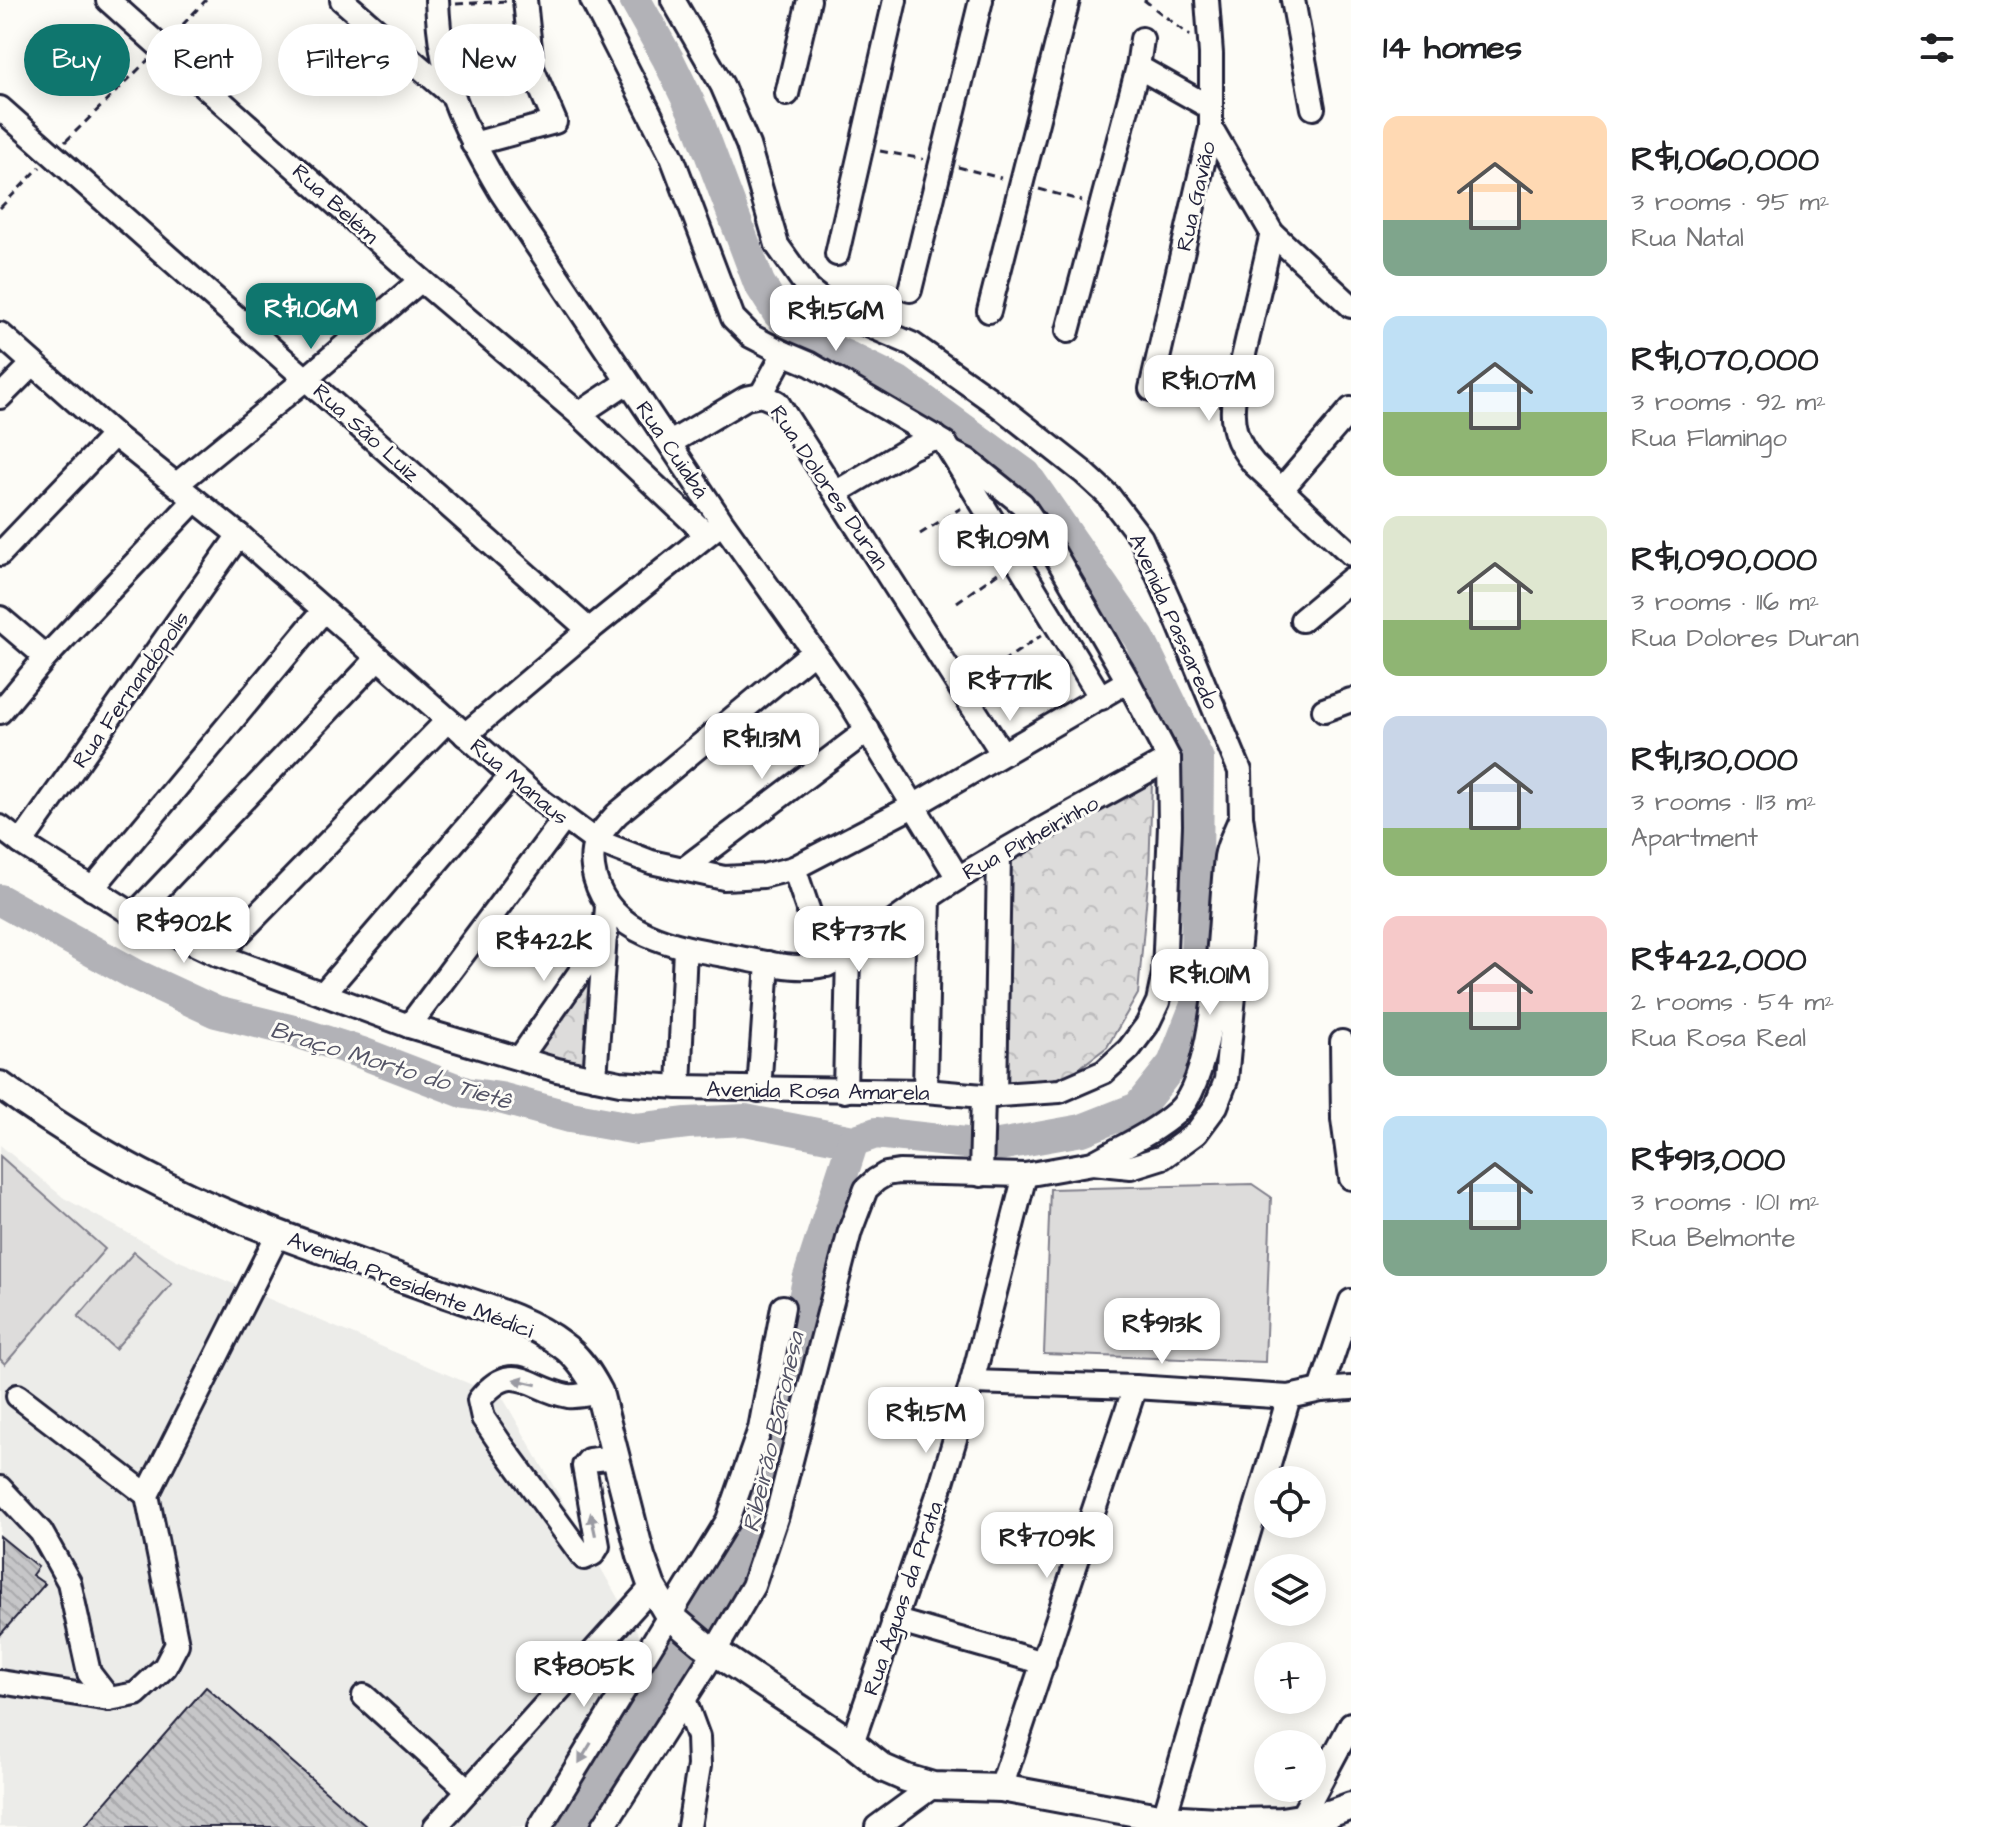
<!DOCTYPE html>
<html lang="en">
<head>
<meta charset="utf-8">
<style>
  :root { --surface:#fff; --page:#f6f6f6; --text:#202124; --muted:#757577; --accent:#0f766e }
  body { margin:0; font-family:"Architects Daughter",sans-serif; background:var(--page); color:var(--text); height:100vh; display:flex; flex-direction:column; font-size:30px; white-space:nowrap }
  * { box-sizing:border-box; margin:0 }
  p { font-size:26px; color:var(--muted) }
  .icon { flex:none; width:44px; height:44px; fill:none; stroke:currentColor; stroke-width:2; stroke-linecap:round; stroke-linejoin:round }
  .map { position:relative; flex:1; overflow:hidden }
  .details { display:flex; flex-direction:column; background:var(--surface); width:640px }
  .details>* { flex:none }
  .banner { position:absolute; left:24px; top:24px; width:760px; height:72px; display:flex; gap:16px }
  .controls { position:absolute; left:1254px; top:1466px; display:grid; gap:16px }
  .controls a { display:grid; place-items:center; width:72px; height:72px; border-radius:50%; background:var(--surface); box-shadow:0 4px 20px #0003; font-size:40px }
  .price { position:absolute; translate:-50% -68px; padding:0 18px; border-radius:16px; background:#fff; color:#222; font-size:26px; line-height:52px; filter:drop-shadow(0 2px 4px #0008) }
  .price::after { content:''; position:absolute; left:50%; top:48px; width:24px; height:18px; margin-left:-12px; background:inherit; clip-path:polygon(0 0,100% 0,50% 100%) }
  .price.active { background:var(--accent); color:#fff }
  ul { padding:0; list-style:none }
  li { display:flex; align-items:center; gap:24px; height:200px; padding:0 32px }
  li span { display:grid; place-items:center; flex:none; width:224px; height:160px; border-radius:16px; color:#555 }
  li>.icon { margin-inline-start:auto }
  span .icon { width:96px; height:96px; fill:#fffc; stroke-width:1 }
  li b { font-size:34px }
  h2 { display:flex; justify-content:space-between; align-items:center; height:96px; padding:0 32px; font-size:34px }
  .pill { padding:0 28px; border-radius:36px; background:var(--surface); box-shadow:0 4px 20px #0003; font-size:28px; line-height:72px }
  .pill.active { background:var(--accent); color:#fff }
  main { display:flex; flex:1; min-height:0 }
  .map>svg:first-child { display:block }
</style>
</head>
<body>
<main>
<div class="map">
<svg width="1351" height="1827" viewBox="0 0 1351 1827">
  <defs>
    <pattern id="park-crowns" width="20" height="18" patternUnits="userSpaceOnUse" patternTransform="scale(2)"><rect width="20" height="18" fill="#dddcdb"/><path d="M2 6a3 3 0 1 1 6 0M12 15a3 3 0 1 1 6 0" fill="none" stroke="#bdbcbd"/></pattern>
    <pattern id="building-back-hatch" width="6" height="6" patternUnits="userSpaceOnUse" patternTransform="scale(2)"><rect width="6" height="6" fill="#c6c6c8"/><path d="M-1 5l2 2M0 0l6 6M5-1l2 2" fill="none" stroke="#aaaaad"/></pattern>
  </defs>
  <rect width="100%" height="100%" fill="#fdfcf7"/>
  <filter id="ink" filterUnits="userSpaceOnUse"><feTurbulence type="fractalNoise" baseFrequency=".0125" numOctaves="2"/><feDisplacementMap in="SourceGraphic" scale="16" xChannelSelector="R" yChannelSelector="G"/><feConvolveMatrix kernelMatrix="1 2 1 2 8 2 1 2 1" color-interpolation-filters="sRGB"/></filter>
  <g filter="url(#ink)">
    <!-- built -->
    <polygon fill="#ecece9" points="0,1145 64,1198 177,1260 503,1398 642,1640 530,1827 0,1827"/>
    <!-- park -->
    <g fill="url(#park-crowns)" stroke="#807f8b" stroke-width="2">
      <polygon points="1152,782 1149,872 1138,994 1107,1047 1070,1075 1020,1086 1003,1084 1009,861"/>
      <polygon points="602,951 587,1067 534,1050"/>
    </g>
    <!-- pitch -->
    <g fill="#dddcdb" stroke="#807f8b" stroke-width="2">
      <polygon points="0,1156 105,1249 5,1364 0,1359"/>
      <polygon points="1252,1184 1271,1197 1265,1362 1044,1354 1050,1189"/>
      <polygon points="134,1252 172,1284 115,1349 78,1317"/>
    </g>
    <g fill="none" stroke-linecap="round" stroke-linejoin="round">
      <!-- river -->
      <g stroke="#b2b2b7" stroke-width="32">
        <polyline points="0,900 136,975 216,1012 290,1030 362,1053 466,1093 500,1098 570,1117 637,1129 687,1123 745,1120 853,1141 876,1133 993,1146 1082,1130 1138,1108 1173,1064 1196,1005 1198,759 1139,638 1026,475 897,381 850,358 801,337 778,313 759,283 698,121 668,59 635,0"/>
        <polyline points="573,1827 753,1535 808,1280 853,1141"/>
      </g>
    </g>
    <!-- building -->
    <g fill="url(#building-back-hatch)" stroke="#22223b" stroke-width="2">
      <polygon points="0,1536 38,1567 32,1575 45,1584 0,1635"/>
      <polygon points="206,1687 367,1827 84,1827"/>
    </g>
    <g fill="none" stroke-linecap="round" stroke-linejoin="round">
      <defs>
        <g id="minor">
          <polyline points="108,0 421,280 579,414 706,534"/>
          <polyline points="342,0 451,94"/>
          <path d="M437 0C440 81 461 124 501 192L722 522 850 702 958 878"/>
          <polyline points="592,0 672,157 733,318 751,336 784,353"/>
          <polyline points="1293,0 1313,108"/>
          <polyline points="1138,67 1211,108"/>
          <polyline points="787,94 809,0"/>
          <polyline points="0,108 589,630"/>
          <polyline points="1211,128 1272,233 1351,306"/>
          <polyline points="473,144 555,122 532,68 525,0"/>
          <path d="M1272 233 1234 397C1230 424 1236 443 1254 464L1351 554"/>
          <polyline points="837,254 895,0"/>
          <polyline points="910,290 981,0"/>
          <polyline points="989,311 1068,0"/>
          <polyline points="1068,331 1138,67 1142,39"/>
          <polyline points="0,334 114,435 239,535 536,797 594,840 651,862 724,878 763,876 794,868 915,805 1128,681"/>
          <polyline points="1151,389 1211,128 1211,54 1207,0"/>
          <polyline points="761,395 784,353 810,364 945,443 1101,698"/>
          <polyline points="0,397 33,364"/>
          <polyline points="579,414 627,382"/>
          <polyline points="670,443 746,398 761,395 777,402 1002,753"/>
          <polyline points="177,484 307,378 421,280"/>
          <polyline points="1282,489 1351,409"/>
          <polyline points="837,492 911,448 936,437"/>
          <polyline points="0,554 114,435"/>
          <polyline points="0,618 46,657"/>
          <polyline points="1302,620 1351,579"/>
          <path d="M813 652 617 814C597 836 587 846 595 878 612 940 687 948 740 958 767 963 804 973 831 963 848 957 862 944 877 934 903 915 929 896 957 879 1026 836 1098 799 1169 759"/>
          <polyline points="1324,710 1351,700"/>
          <polyline points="0,712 46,657 195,500"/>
          <polyline points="465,735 589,630 718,526"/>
          <polyline points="0,827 21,843 134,915 218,955 409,1026 557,1070 620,1083 679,1087 925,1091 983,1096 1060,1091 1104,1072 1129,1049 1147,1025 1158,1002 1164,974 1170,825 1169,759 1128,681 1046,539 1022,504 967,460 951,452"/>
          <polyline points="21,843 239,535"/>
          <polyline points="794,868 827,965"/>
          <polyline points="684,869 868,730"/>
          <polyline points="92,889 324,610"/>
          <polyline points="134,915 378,658"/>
          <polyline points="218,955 448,720"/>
          <polyline points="323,994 511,776"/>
          <polyline points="409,1026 564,819"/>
          <polyline points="1342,1042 1343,1119 1351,1178"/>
          <polyline points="520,1058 606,935"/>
          <polyline points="595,1078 607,906"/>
          <polyline points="679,1087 685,948"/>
          <polyline points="759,1090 768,963"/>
          <polyline points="845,1091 848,954"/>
          <polyline points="925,1091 929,897"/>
          <polyline points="995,1096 999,855"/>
          <path d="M1093 1163C1121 1147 1152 1134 1177 1112 1219 1074 1219 914 1226 857 1228 844 1236 830 1241 817"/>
          <polyline points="981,1175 983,1096"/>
          <polyline points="972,1382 1135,1387 1289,1397 1321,1390 1351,1388"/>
          <polyline points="1321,1390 1351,1301"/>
          <path d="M599 1392C589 1394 578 1397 568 1396 528 1389 514 1357 479 1400L483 1418 500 1443 584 1558 593 1554 598 1546 584 1466 589 1460 616 1457"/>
          <polyline points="18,1396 147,1495"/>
          <polyline points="0,1488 41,1532 69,1582 89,1673 109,1699"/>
          <polyline points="893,1620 1044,1663"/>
          <polyline points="0,1682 109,1699 136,1694 165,1667 177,1644 147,1495 278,1234"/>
          <polyline points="364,1696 468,1790"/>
          <polyline points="684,1699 698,1737 699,1766 689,1827"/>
          <polyline points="852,1743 940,1489 972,1382 1025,1175"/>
          <polyline points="1001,1788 1135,1387"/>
          <polyline points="1164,1818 1289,1397"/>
          <polyline points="1301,1818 1351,1724"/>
          <polyline points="435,1827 652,1587"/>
          <polyline points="540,1827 728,1520 760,1429 783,1307"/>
          <polyline points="603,1827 715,1651 753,1586 777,1515 850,1231 866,1189 876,1180 886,1174 899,1172 1025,1175 1093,1163 1131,1167 1163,1157 1196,1133 1216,1106 1226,1080 1247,859 1241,816 1240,771 1168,598 1141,538 1108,495 1083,472 998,405 912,344 835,311 809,290 777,245 748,145 722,85 673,0"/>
          <polyline points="877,1827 933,1786"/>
        </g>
        <path id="major" d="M0 1085C59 1128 122 1166 189 1197 268 1233 352 1260 434 1290 476 1305 526 1317 562 1345 579 1357 590 1375 599 1392L641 1556 652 1587 668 1614 702 1643 852 1743 883 1768 906 1778 933 1786 1001 1788 1164 1818 1235 1822 1281 1821 1332 1813 1351 1806"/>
      </defs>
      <!-- minor casing -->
      <use href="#minor" stroke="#22223b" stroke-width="28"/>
      <!-- major casing -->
      <use href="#major" stroke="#22223b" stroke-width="32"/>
      <!-- path -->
      <g stroke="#22223b" stroke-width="3" stroke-dasharray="8 6" stroke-linecap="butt">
        <polyline points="1144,0 1190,36"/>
        <polyline points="456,4 508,1"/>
        <polyline points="173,35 206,0"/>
        <polyline points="65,142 148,60"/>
        <polyline points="880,151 923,159"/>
        <polyline points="958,167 1001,178"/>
        <polyline points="1039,189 1082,201"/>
        <polyline points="0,208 40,167"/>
        <polyline points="920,534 961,508"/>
        <polyline points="957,602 1002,570"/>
        <polyline points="1002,662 1042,635"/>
      </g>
      <!-- minor -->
      <use href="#minor" stroke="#fdfcf7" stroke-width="22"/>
      <!-- major -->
      <use href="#major" stroke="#fdfcf7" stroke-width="26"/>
    </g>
    <!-- one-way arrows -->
    <defs><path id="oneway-solid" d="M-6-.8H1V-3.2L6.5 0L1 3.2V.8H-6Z" transform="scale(2)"/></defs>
    <g fill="#9a9aa2">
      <use href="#oneway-solid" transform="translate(525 1382) rotate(-167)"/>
      <use href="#oneway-solid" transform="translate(593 1524) rotate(-102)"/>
      <use href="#oneway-solid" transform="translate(585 1753) rotate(121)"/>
    </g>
  </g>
  <g text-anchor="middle" stroke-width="6" stroke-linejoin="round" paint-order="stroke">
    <!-- street labels -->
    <g font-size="22" fill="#22223b" stroke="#fdfcf7">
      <text transform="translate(1195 196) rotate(-77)" y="8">Rua Gavião</text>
      <text transform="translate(336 203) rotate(42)" y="8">Rua Belém</text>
      <text transform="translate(367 432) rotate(42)" y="8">Rua São Luiz</text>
      <text transform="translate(673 449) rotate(56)" y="8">Rua Cuiabá</text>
      <text transform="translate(830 487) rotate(56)" y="8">Rua Dolores Duran</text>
      <text transform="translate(1175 621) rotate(66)" y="8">Avenida Passaredo</text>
      <text transform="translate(130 689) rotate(-55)" y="8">Rua Fernandópolis</text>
      <text transform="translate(520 781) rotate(40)" y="8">Rua Manaus</text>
      <text transform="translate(1030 837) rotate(-29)" y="8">Rua Pinheirinho</text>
      <text transform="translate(818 1090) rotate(1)" y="8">Avenida Rosa Amarela</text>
      <text transform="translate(411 1284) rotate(21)" y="8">Avenida Presidente Médici</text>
      <text transform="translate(902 1598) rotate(-71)" y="8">Rua Águas da Prata</text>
    </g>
    <!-- water labels -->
    <g font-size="24" font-style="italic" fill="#545466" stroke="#fdfcf7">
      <text transform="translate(391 1065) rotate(17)" y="8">Braço Morto do Tietê</text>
      <text transform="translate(773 1432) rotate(-77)" y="8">Ribeirão Baronesa</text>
    </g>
  </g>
</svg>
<div class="controls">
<a><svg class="icon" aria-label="locate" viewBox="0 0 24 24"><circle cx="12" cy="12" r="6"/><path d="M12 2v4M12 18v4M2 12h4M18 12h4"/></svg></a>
<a><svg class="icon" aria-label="layers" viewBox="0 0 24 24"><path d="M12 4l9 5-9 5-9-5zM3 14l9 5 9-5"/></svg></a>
<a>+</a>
<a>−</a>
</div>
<b class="price active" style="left:311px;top:351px">R$1.06M</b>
<b class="price" style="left:836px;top:353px">R$1.56M</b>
<b class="price" style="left:1209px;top:423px">R$1.07M</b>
<b class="price" style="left:1003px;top:582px">R$1.09M</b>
<b class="price" style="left:1010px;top:723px">R$771K</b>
<b class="price" style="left:762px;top:781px">R$1.13M</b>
<b class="price" style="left:184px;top:965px">R$902K</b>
<b class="price" style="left:859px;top:974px">R$737K</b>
<b class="price" style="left:544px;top:983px">R$422K</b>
<b class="price" style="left:1210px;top:1017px">R$1.01M</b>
<b class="price" style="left:1162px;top:1366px">R$913K</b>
<b class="price" style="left:926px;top:1455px">R$1.5M</b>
<b class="price" style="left:1047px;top:1580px">R$709K</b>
<b class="price" style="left:584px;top:1709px">R$805K</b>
<div class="banner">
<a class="pill active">Buy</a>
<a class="pill">Rent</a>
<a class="pill">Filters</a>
<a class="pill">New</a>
</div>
</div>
<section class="details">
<h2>14 homes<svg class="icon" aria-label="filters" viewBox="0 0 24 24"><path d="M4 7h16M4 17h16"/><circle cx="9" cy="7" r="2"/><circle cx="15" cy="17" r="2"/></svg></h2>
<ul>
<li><span style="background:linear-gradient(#ffd9b3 65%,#7fa58c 0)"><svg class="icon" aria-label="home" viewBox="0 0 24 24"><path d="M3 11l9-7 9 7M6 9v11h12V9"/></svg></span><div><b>R$1,060,000</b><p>3 rooms · 95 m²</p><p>Rua Natal</p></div></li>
<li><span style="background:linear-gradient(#bfe0f5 60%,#8fb573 0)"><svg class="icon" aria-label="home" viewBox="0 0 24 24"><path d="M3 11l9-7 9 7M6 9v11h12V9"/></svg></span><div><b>R$1,070,000</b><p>3 rooms · 92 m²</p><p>Rua Flamingo</p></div></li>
<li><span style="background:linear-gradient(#dfe7d0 65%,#8fb573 0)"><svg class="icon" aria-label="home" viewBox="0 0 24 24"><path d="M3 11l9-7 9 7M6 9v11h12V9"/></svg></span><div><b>R$1,090,000</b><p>3 rooms · 116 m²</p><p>Rua Dolores Duran</p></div></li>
<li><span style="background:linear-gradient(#c9d6e8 70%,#8fb573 0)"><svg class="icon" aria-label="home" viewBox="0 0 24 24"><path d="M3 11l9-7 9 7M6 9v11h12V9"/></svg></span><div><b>R$1,130,000</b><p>3 rooms · 113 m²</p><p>Apartment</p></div></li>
<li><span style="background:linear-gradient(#f6c9c9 60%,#7fa58c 0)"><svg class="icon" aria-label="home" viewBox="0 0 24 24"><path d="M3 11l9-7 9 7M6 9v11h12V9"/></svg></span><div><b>R$422,000</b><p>2 rooms · 54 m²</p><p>Rua Rosa Real</p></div></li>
<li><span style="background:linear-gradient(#bfe0f5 65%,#7fa58c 0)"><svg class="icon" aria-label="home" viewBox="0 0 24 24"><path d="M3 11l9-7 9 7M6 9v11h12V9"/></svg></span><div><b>R$913,000</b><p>3 rooms · 101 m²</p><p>Rua Belmonte</p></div></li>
</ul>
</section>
</main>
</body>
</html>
